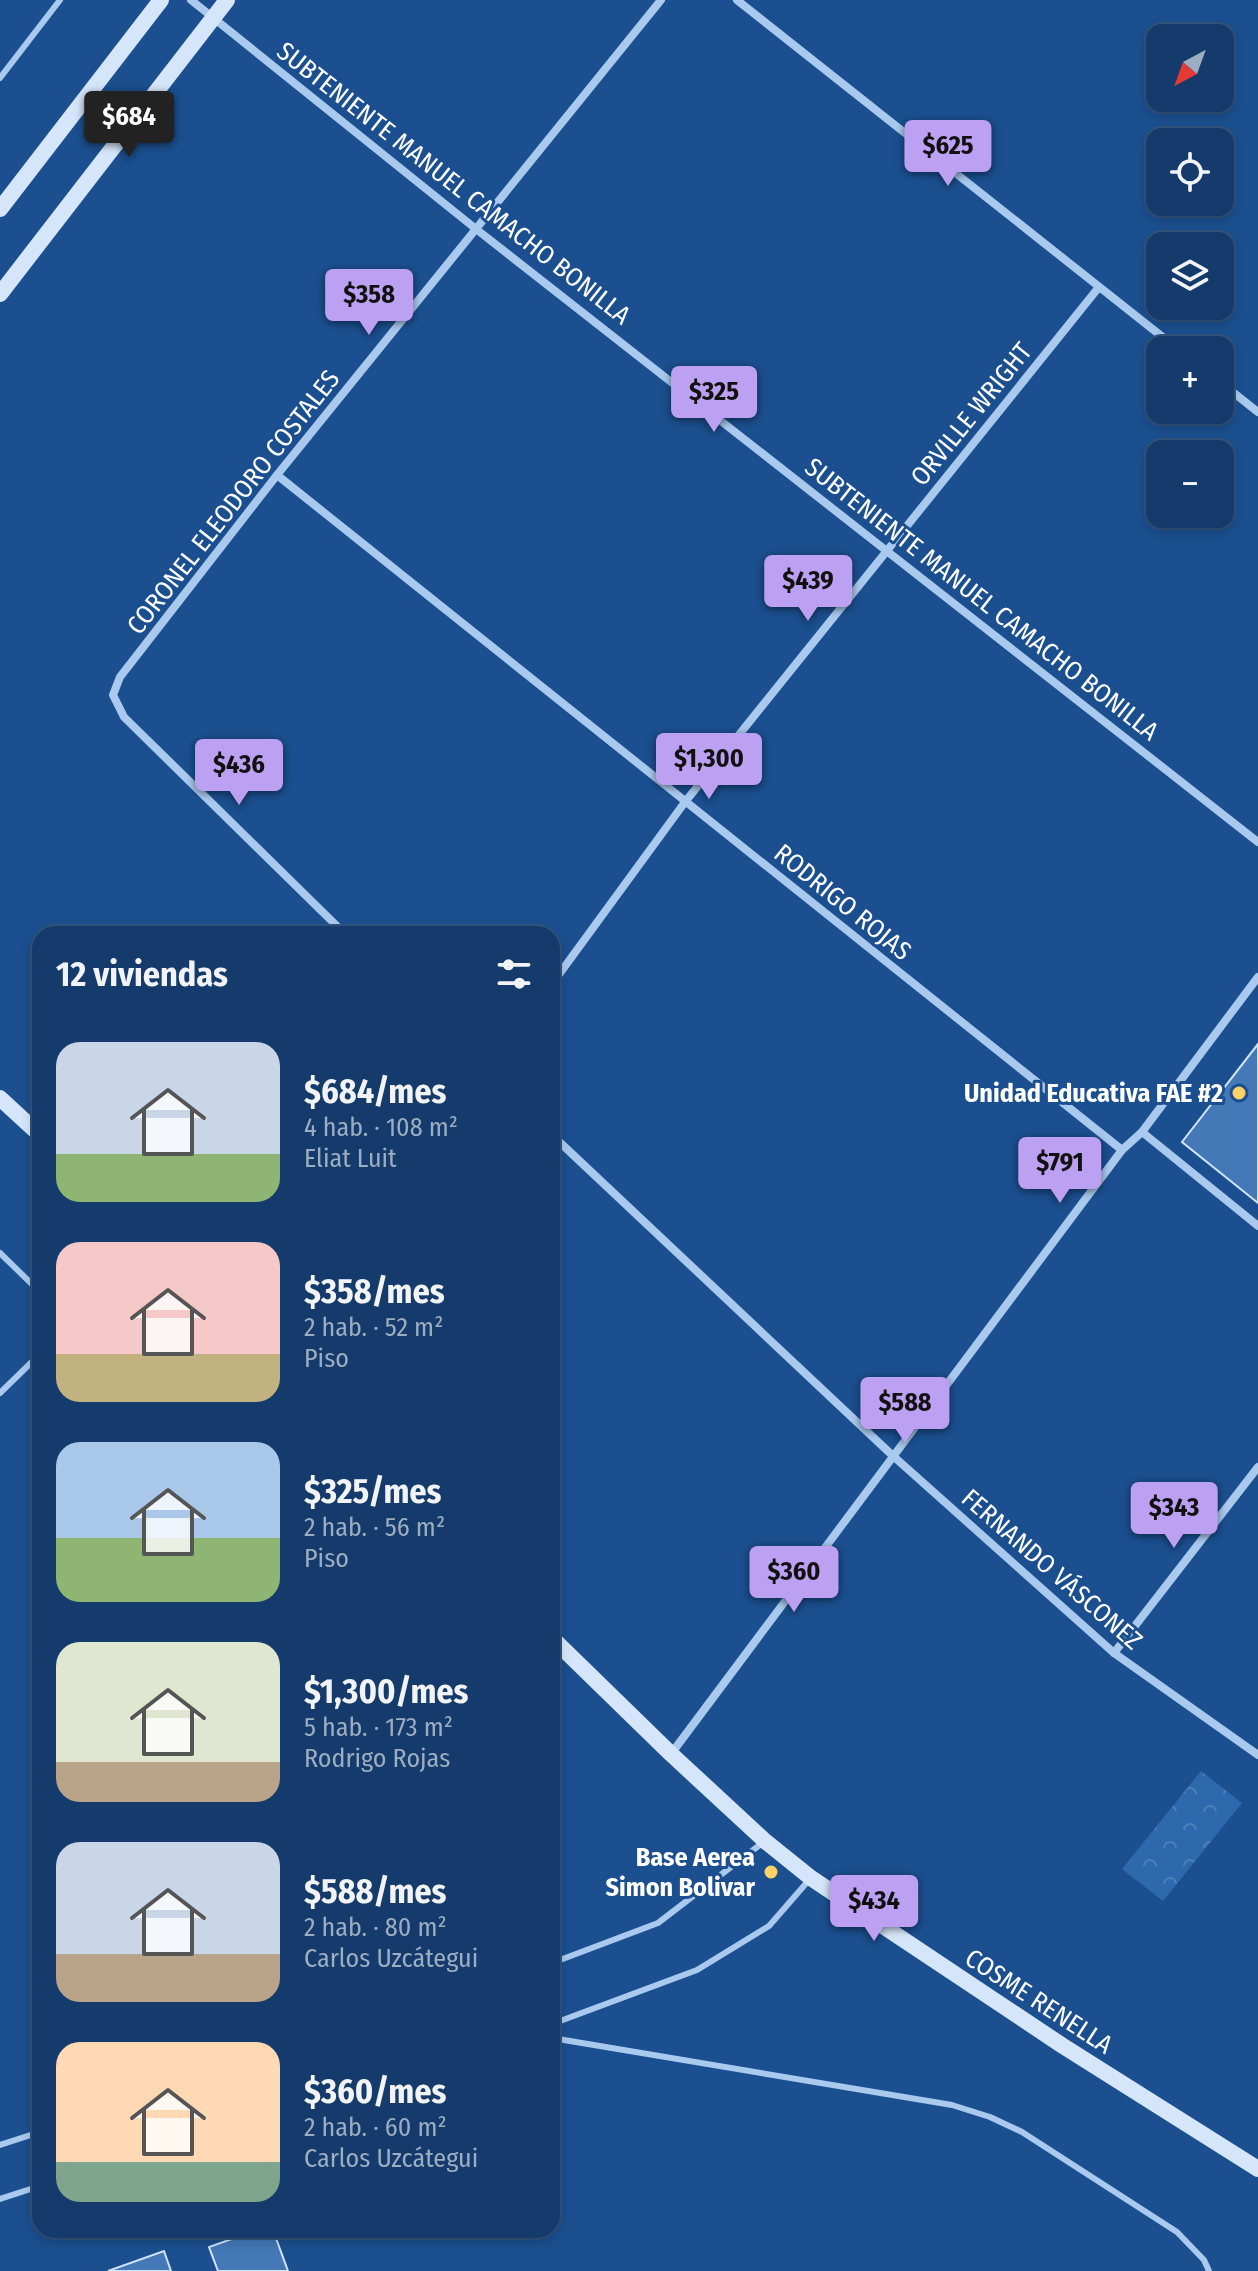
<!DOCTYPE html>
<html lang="es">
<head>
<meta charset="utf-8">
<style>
  :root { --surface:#143b6b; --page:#1d4271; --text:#f1f3f6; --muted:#9dadc1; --line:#33557e; --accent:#bca0f2 }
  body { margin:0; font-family:"Fira Sans Condensed",sans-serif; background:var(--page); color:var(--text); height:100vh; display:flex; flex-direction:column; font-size:30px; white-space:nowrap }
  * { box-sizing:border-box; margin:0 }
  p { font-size:26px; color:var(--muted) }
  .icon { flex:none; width:44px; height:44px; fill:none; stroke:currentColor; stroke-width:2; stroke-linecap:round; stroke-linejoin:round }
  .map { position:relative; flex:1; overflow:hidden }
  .side { position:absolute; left:32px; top:926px; width:528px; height:1312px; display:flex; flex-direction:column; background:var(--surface); border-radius:24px; box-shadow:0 4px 12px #0003,0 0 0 2px var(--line) }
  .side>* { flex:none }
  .needle { width:52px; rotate:221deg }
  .tools { position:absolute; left:1146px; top:24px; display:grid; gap:16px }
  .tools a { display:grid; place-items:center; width:88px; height:88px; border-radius:16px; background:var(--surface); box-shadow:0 4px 12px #0003,0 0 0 2px var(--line); font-size:40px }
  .price { position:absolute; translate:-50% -68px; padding:0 18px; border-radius:8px; background:var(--accent); color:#111; font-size:26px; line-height:52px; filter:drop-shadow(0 2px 4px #0008) }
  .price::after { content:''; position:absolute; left:50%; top:48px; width:24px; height:18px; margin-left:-12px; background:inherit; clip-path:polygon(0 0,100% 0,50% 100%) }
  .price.selected { background:#222; color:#fff }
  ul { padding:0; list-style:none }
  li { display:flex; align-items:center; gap:24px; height:200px; padding:0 24px }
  li span { display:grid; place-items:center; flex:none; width:224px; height:160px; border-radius:24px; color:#555 }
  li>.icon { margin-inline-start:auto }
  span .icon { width:96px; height:96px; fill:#fffc; stroke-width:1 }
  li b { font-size:34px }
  h2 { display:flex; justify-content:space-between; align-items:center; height:96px; padding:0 24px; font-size:34px }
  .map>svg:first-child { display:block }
</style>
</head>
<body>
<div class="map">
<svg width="1258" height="2271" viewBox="0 0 1258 2271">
  <defs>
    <pattern id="park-crowns" width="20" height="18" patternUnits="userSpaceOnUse" patternTransform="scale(2)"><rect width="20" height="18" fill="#2e69ad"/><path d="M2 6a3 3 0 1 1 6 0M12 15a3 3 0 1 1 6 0" fill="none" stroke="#4d80b9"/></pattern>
  </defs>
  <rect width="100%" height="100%" fill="#1b4f8f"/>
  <!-- park -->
  <polygon fill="url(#park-crowns)" points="1201,1771 1242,1803 1163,1901 1122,1869"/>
  <!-- building -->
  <g fill="#4478b7" stroke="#cfe3fa" stroke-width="2">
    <polygon points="1258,1044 1258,1203 1182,1142"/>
    <polygon points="257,2230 273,2230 288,2271 218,2271 209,2247"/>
    <polygon points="164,2251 171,2271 108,2271"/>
  </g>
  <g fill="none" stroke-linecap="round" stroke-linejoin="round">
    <!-- lane -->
    <g stroke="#a9c9ee" stroke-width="6">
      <polyline points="0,78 60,0"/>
      <polyline points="0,1253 40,1292"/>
      <polyline points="0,1393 40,1354"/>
      <polyline points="552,1963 658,1923 765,1841"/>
      <polyline points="552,2024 697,1970 769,1926 809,1880"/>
      <polyline points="552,2038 952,2105 990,2117 1022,2132 1177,2232 1204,2260 1209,2271"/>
      <polyline points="0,2145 40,2132"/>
      <polyline points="0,2199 40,2186"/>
    </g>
    <!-- street -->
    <g stroke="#a9c9ee" stroke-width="8">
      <polyline points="191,0 476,229 1258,842"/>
      <polyline points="737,0 1179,350"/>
      <polyline points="1220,382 1258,412"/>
      <polyline points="277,475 1122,1150"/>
      <polyline points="345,934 124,717 113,695 120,677 277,475 661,0"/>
      <polyline points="552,984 685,802 1099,287"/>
      <polyline points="1142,1132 1258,1226"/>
      <polyline points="552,1135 892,1455 1114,1653 1258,1755"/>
      <polyline points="1114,1653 1258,1467"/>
      <polyline points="671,1754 1122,1150 1142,1132 1258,977"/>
    </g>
    <!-- secondary -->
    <g stroke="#d6e6fa" stroke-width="16">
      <polyline points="0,209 161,0"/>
      <polyline points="0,294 227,0"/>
      <polyline points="0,1098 40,1135"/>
      <polyline points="552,1638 671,1754 765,1841 811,1878 1063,2046 1258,2169"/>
    </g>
  </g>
  <!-- markers -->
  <g fill="#ffd166" stroke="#1b4f8f" stroke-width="3">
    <circle cx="1239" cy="1093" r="8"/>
    <circle cx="771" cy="1872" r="8"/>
  </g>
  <g text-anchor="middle" stroke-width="6" stroke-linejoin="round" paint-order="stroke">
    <!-- street labels -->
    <g font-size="26" fill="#fff" stroke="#1b4f8f">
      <text transform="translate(454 183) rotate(38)" y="9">SUBTENIENTE MANUEL CAMACHO BONILLA</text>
      <text transform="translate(971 414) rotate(-51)" y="9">ORVILLE WRIGHT</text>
      <text transform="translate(233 502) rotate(-52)" y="9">CORONEL ELEODORO COSTALES</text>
      <text transform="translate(982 599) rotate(38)" y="9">SUBTENIENTE MANUEL CAMACHO BONILLA</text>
      <text transform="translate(843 902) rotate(39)" y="9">RODRIGO ROJAS</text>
      <text transform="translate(1052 1569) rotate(41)" y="9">FERNANDO VÁSCONEZ</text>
      <text transform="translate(1039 2001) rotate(33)" y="9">COSME RENELLA</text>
    </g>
    <!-- poi labels -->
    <g font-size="26" font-weight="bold" fill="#fff" stroke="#1b4f8f" text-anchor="end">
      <text x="1223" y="1102">Unidad Educativa FAE #2</text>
      <text x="755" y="1866">Base Aerea<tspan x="755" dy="30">Simon Bolivar</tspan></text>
    </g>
  </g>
</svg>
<div class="tools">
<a><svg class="needle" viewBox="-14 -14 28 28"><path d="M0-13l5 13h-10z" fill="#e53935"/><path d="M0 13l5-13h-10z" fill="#9dadc1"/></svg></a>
<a><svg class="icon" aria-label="locate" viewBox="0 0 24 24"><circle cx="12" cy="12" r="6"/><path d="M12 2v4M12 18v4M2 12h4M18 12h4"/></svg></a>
<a><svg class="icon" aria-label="layers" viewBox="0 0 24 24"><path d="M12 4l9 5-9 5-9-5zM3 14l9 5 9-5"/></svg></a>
<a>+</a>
<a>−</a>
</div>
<b class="price selected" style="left:129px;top:159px">$684</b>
<b class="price" style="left:948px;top:188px">$625</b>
<b class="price" style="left:369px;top:337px">$358</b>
<b class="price" style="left:714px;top:434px">$325</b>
<b class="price" style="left:808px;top:623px">$439</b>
<b class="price" style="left:709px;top:801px">$1,300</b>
<b class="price" style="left:239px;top:807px">$436</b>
<b class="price" style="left:1060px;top:1205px">$791</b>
<b class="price" style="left:905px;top:1445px">$588</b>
<b class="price" style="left:1174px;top:1550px">$343</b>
<b class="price" style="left:794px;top:1614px">$360</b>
<b class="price" style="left:874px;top:1943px">$434</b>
<section class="side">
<h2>12 viviendas<svg class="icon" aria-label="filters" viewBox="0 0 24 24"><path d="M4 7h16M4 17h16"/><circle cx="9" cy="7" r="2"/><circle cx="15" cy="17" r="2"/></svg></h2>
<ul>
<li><span style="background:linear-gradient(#c9d6e8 70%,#8fb573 0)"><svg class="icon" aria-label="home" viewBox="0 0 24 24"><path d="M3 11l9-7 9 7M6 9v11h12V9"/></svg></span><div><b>$684/mes</b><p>4 hab. · 108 m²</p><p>Eliat Luit</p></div></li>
<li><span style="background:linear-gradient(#f6c9c9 70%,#c2b280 0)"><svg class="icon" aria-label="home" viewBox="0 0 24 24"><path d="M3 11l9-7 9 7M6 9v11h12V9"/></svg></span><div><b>$358/mes</b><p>2 hab. · 52 m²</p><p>Piso</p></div></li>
<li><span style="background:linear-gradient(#a9c7e8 60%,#8fb573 0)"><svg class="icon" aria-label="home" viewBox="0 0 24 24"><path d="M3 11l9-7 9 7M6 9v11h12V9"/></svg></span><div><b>$325/mes</b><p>2 hab. · 56 m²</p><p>Piso</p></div></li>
<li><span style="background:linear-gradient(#dfe7d0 75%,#b9a48a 0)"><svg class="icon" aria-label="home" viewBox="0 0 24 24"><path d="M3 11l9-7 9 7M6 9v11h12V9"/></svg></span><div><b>$1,300/mes</b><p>5 hab. · 173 m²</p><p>Rodrigo Rojas</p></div></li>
<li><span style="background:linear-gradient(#c9d6e8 70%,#b9a48a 0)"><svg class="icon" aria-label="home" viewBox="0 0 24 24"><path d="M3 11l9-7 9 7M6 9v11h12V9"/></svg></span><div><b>$588/mes</b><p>2 hab. · 80 m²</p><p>Carlos Uzcátegui</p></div></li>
<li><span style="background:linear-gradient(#ffd9b3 75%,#7fa58c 0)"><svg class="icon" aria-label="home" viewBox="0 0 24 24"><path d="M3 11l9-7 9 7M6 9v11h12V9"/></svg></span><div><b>$360/mes</b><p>2 hab. · 60 m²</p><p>Carlos Uzcátegui</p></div></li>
</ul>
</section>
</div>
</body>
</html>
